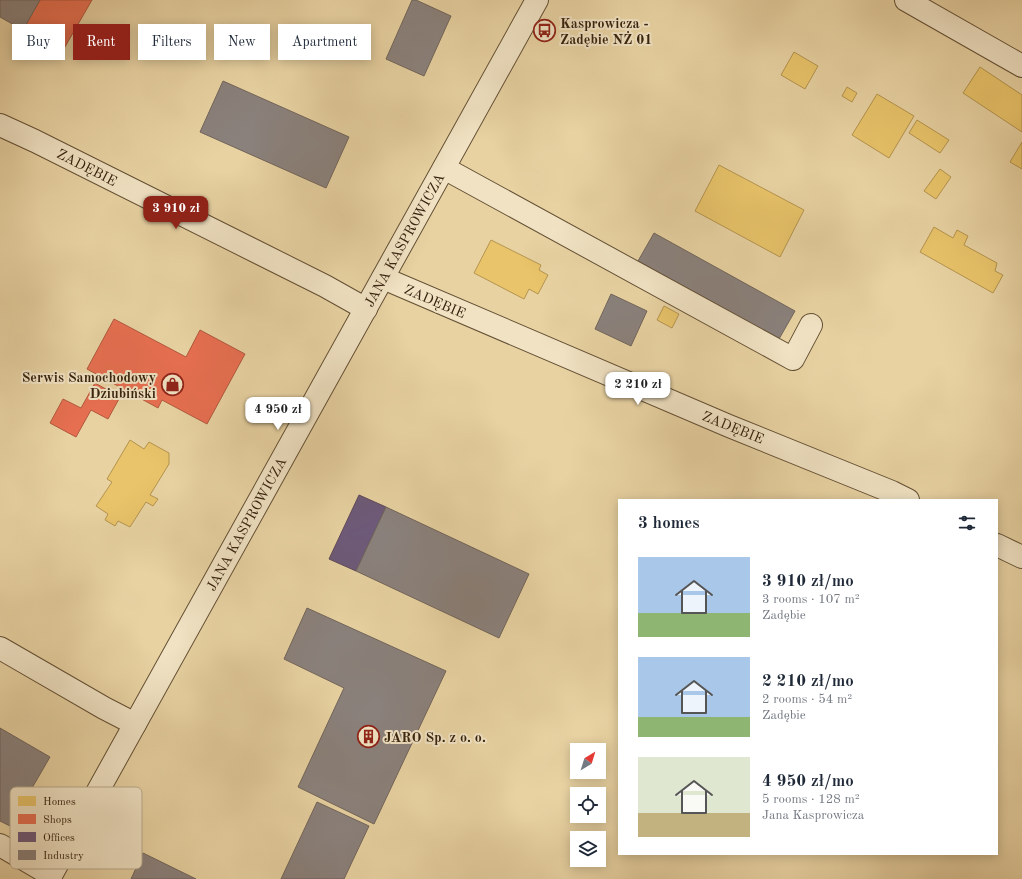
<!DOCTYPE html>
<html lang="en">
<head>
<meta charset="utf-8">
<style>
  :root { --surface:#fff; --page:#f6f6f7; --text:#1f2937; --muted:#747a83; --accent:#8f2418 }
  body { margin:0; font-family:"Old Standard TT",serif; background:var(--page); color:var(--text); height:100vh; display:flex; flex-direction:column; font-size:15px; white-space:nowrap }
  * { box-sizing:border-box; margin:0 }
  p { font-size:13px; color:var(--muted) }
  .icon { flex:none; width:22px; height:22px; fill:none; stroke:currentColor; stroke-width:2; stroke-linecap:round; stroke-linejoin:round }
  .map { position:relative; flex:1; overflow:hidden }
  .sheet { position:absolute; left:618px; top:499px; width:380px; height:356px; display:flex; flex-direction:column; background:var(--surface); border-radius:0px; box-shadow:0 2px 10px #0003 }
  .sheet>* { flex:none }
  .banner { position:absolute; left:12px; top:24px; width:380px; height:36px; display:flex; gap:8px }
  .needle { width:26px; rotate:38deg }
  .tools { position:absolute; left:570px; top:743px; display:grid; gap:8px }
  .tools a { display:grid; place-items:center; width:36px; height:36px; border-radius:0px; background:var(--surface); box-shadow:0 2px 10px #0003; font-size:20px }
  .price { position:absolute; translate:-50% -34px; padding:0 9px; border-radius:8px; background:#fff; color:#222; font-size:13px; line-height:26px; filter:drop-shadow(0 1px 2px #0008) }
  .price::after { content:''; position:absolute; left:50%; top:24px; width:12px; height:9px; margin-left:-6px; background:inherit; clip-path:polygon(0 0,100% 0,50% 100%) }
  .price.current { background:var(--accent); color:#fff }
  ul { padding:0; list-style:none }
  li { display:flex; align-items:center; gap:12px; height:100px; padding:0 20px }
  li span { display:grid; place-items:center; flex:none; width:112px; height:80px; border-radius:0px; color:#555 }
  li>.icon { margin-inline-start:auto }
  span .icon { width:48px; height:48px; fill:#fffc; stroke-width:1 }
  li b { font-size:17px }
  h2 { display:flex; justify-content:space-between; align-items:center; height:48px; padding:0 20px; font-size:17px }
  .tag { padding:0 14px; border-radius:0px; background:var(--surface); box-shadow:0 2px 10px #0003; font-size:14px; line-height:36px }
  .tag.current { background:var(--accent); color:#fff }
  .map>svg:first-child { display:block }
</style>
</head>
<body>
<div class="map">
<svg width="1022" height="879" viewBox="0 0 1022 879">
  <rect width="100%" height="100%" fill="#e8d2a2"/>
  <filter id="stains"><feTurbulence type="fractalNoise" baseFrequency=".005" numOctaves="4"/><feColorMatrix values="0 0 0 0 .2 0 0 0 0 .09 0 0 0 0 .02 0 0 0 .5 -.17"/></filter>
  <radialGradient id="worn" r=".72"><stop offset=".6" stop-color="#630" stop-opacity="0"/><stop offset="1" stop-color="#630" stop-opacity=".3"/></radialGradient>
  <!-- homes -->
  <g fill="#e9c46a" stroke="#b4944f">
    <polygon points="794,52 818,66 805,89 781,75"/>
    <polygon points="980,67 1022,95 1022,132 963,93"/>
    <polygon points="847,87 857,93 852,102 842,96"/>
    <polygon points="877,94 914,116 889,158 852,135"/>
    <polygon points="917,120 949,140 940,153 909,133"/>
    <polygon points="1022,142 1022,169 1010,162"/>
    <polygon points="719,165 804,210 780,257 695,211"/>
    <polygon points="940,169 951,177 936,199 924,191"/>
    <polygon points="934,227 953,238 957,230 968,236 964,245 997,263 995,271 1003,275 993,293 920,252"/>
    <polygon points="491,240 541,265 539,270 548,275 538,294 529,289 524,299 474,273"/>
    <polygon points="664,306 679,314 672,328 657,320"/>
    <polygon points="130,440 144,449 149,442 169,453 169,464 150,495 158,499 153,506 146,502 130,527 118,521 115,526 105,520 108,514 96,506 112,482 107,479"/>
  </g>
  <!-- shops -->
  <g fill="#e76f51" stroke="#b2583d">
    <polygon points="40,0 92,0 62,52 23,30"/>
    <polygon points="114,319 186,357 200,330 245,354 207,424 162,400 158,408 87,369"/>
    <polygon points="95,383 120,397 108,419 91,410 76,437 50,423 63,399 81,408"/>
  </g>
  <!-- offices -->
  <polygon fill="#6d597a" stroke="#5d495a" points="359,495 386,507 356,571 329,559"/>
  <!-- industry -->
  <g fill="#8a817c" stroke="#71655b">
    <polygon points="0,0 40,0 23,30 0,17"/>
    <polygon points="412,0 416,0 451,16 424,76 386,59"/>
    <polygon points="223,81 349,137 326,188 200,132"/>
    <polygon points="654,233 795,311 779,339 638,261"/>
    <polygon points="611,294 647,311 631,346 595,329"/>
    <polygon points="386,507 529,574 499,638 356,571"/>
    <polygon points="307,608 446,671 374,824 298,787 344,688 284,659"/>
    <polygon points="0,728 50,757 10,826 0,821"/>
    <polygon points="317,802 369,826 344,879 281,879"/>
    <polygon points="143,853 196,879 131,879"/>
  </g>
  <g fill="none" stroke-linecap="round" stroke-linejoin="round">
    <defs>
      <g id="minor">
        <polyline points="906,0 1022,66"/>
        <polyline points="0,125 35,141 325,286 366,309"/>
        <polyline points="444,168 793,359 811,325"/>
        <polyline points="383,278 729,426 892,492 908,500"/>
        <polyline points="997,545 1022,557"/>
        <polyline points="0,648 104,708 135,724"/>
        <polyline points="0,845 51,875"/>
        <polyline points="49,879 537,0"/>
      </g>
    </defs>
    <!-- minor casing -->
    <use href="#minor" stroke="#634f34" stroke-width="24"/>
    <!-- minor -->
    <use href="#minor" stroke="#f0e2c3" stroke-width="22"/>
  </g>
  <!-- icons -->
  <defs>
    <symbol id="bus-ring" viewBox="-11 -11 22 22"><circle r="9.5" fill="#f0e2c3" stroke="#8f2418" stroke-width="1.5"/><path d="M-5-6H5V4H4V6H2V4H-2V6H-4V4H-5ZM-3.5-4V0h7V-4ZM-3.5 1.2v1.5H-2V1.2ZM2 1.2v1.5H3.5V1.2Z" fill="#8f2418"/></symbol>
    <symbol id="shop-ring" viewBox="-11 -11 22 22"><circle r="9.5" fill="#f0e2c3" stroke="#8f2418" stroke-width="1.5"/><path d="M-5-2.5h2.3a2.7 3.5 0 0 1 5.4 0H5L5.5 6h-11ZM-1.5-2.5h3a1.5 2.3 0 0 0-3 0Z" fill="#8f2418"/></symbol>
    <symbol id="building-ring" viewBox="-11 -11 22 22"><circle r="9.5" fill="#f0e2c3" stroke="#8f2418" stroke-width="1.5"/><path d="M-4-6H4V6H1V3H-1V6H-4ZM-2.5-4.3h1.7v1.8h-1.7ZM.8-4.3h1.7v1.8H.8ZM-2.5-1h1.7V.8h-1.7ZM.8-1h1.7V.8H.8Z" fill="#8f2418"/></symbol>
  </defs>
  <g fill-rule="evenodd">
    <use href="#bus-ring" x="532" y="18" width="25" height="25"/>
    <use href="#shop-ring" x="160" y="372" width="25" height="25"/>
    <use href="#building-ring" x="356" y="724" width="25" height="25"/>
  </g>
  <g text-anchor="middle" stroke-width="4" stroke-linejoin="round" paint-order="stroke">
    <!-- poi labels -->
    <g font-size="14" font-weight="bold" fill="#37230f" stroke="#f0e2c3" text-anchor="start">
      <text x="560" y="28">Kasprowicza -<tspan x="560" dy="16">Zadębie NŻ 01</tspan></text>
      <text x="156" y="382" text-anchor="end">Serwis Samochodowy<tspan x="156" dy="16">Dziubiński</tspan></text>
      <text x="384" y="742">JARO Sp. z o. o.</text>
    </g>
    <!-- street labels -->
    <g font-size="14" fill="#37230f" stroke="#f0e2c3">
      <text transform="translate(87 167) rotate(27)" y="5">ZADĘBIE</text>
      <text transform="translate(404 240) rotate(-61)" y="5">JANA KASPROWICZA</text>
      <text transform="translate(435 301) rotate(23)" y="5">ZADĘBIE</text>
      <text transform="translate(733 427) rotate(22)" y="5">ZADĘBIE</text>
      <text transform="translate(246 524) rotate(-61)" y="5">JANA KASPROWICZA</text>
    </g>
  </g>
  <!-- legend -->
  <rect x="10" y="787" width="132" height="82" rx="6" fill="#f0e2c3" stroke="#b8a98d" stroke-width="1"/>
  <rect x="18" y="796" width="18" height="10" fill="#e9c46a"/>
  <rect x="18" y="814" width="18" height="10" fill="#e76f51"/>
  <rect x="18" y="832" width="18" height="10" fill="#6d597a"/>
  <rect x="18" y="850" width="18" height="10" fill="#8a817c"/>
  <g font-size="11" fill="#37230f">
    <text x="43" y="805">Homes</text>
    <text x="43" y="823">Shops</text>
    <text x="43" y="841">Offices</text>
    <text x="43" y="859">Industry</text>
  </g>
  <rect width="100%" height="100%" filter="url(#stains)"/>
  <rect width="100%" height="100%" fill="url(#worn)"/>
</svg>
<div class="tools">
<a><svg class="needle" viewBox="-14 -14 28 28"><path d="M0-13l5 13h-10z" fill="#e53935"/><path d="M0 13l5-13h-10z" fill="#747a83"/></svg></a>
<a><svg class="icon" aria-label="locate" viewBox="0 0 24 24"><circle cx="12" cy="12" r="6"/><path d="M12 2v4M12 18v4M2 12h4M18 12h4"/></svg></a>
<a><svg class="icon" aria-label="layers" viewBox="0 0 24 24"><path d="M12 4l9 5-9 5-9-5zM3 14l9 5 9-5"/></svg></a>
</div>
<b class="price current" style="left:176px;top:230px">3 910 zł</b>
<b class="price" style="left:638px;top:406px">2 210 zł</b>
<b class="price" style="left:278px;top:431px">4 950 zł</b>
<div class="banner">
<a class="tag">Buy</a>
<a class="tag current">Rent</a>
<a class="tag">Filters</a>
<a class="tag">New</a>
<a class="tag">Apartment</a>
</div>
<section class="sheet">
<h2>3 homes<svg class="icon" aria-label="filters" viewBox="0 0 24 24"><path d="M4 7h16M4 17h16"/><circle cx="9" cy="7" r="2"/><circle cx="15" cy="17" r="2"/></svg></h2>
<ul>
<li><span style="background:linear-gradient(#a9c7e8 70%,#8fb573 0)"><svg class="icon" aria-label="home" viewBox="0 0 24 24"><path d="M3 11l9-7 9 7M6 9v11h12V9"/></svg></span><div><b>3 910 zł/mo</b><p>3 rooms · 107 m²</p><p>Zadębie</p></div></li>
<li><span style="background:linear-gradient(#a9c7e8 75%,#8fb573 0)"><svg class="icon" aria-label="home" viewBox="0 0 24 24"><path d="M3 11l9-7 9 7M6 9v11h12V9"/></svg></span><div><b>2 210 zł/mo</b><p>2 rooms · 54 m²</p><p>Zadębie</p></div></li>
<li><span style="background:linear-gradient(#dfe7d0 70%,#c2b280 0)"><svg class="icon" aria-label="home" viewBox="0 0 24 24"><path d="M3 11l9-7 9 7M6 9v11h12V9"/></svg></span><div><b>4 950 zł/mo</b><p>5 rooms · 128 m²</p><p>Jana Kasprowicza</p></div></li>
</ul>
</section>
</div>
</body>
</html>
